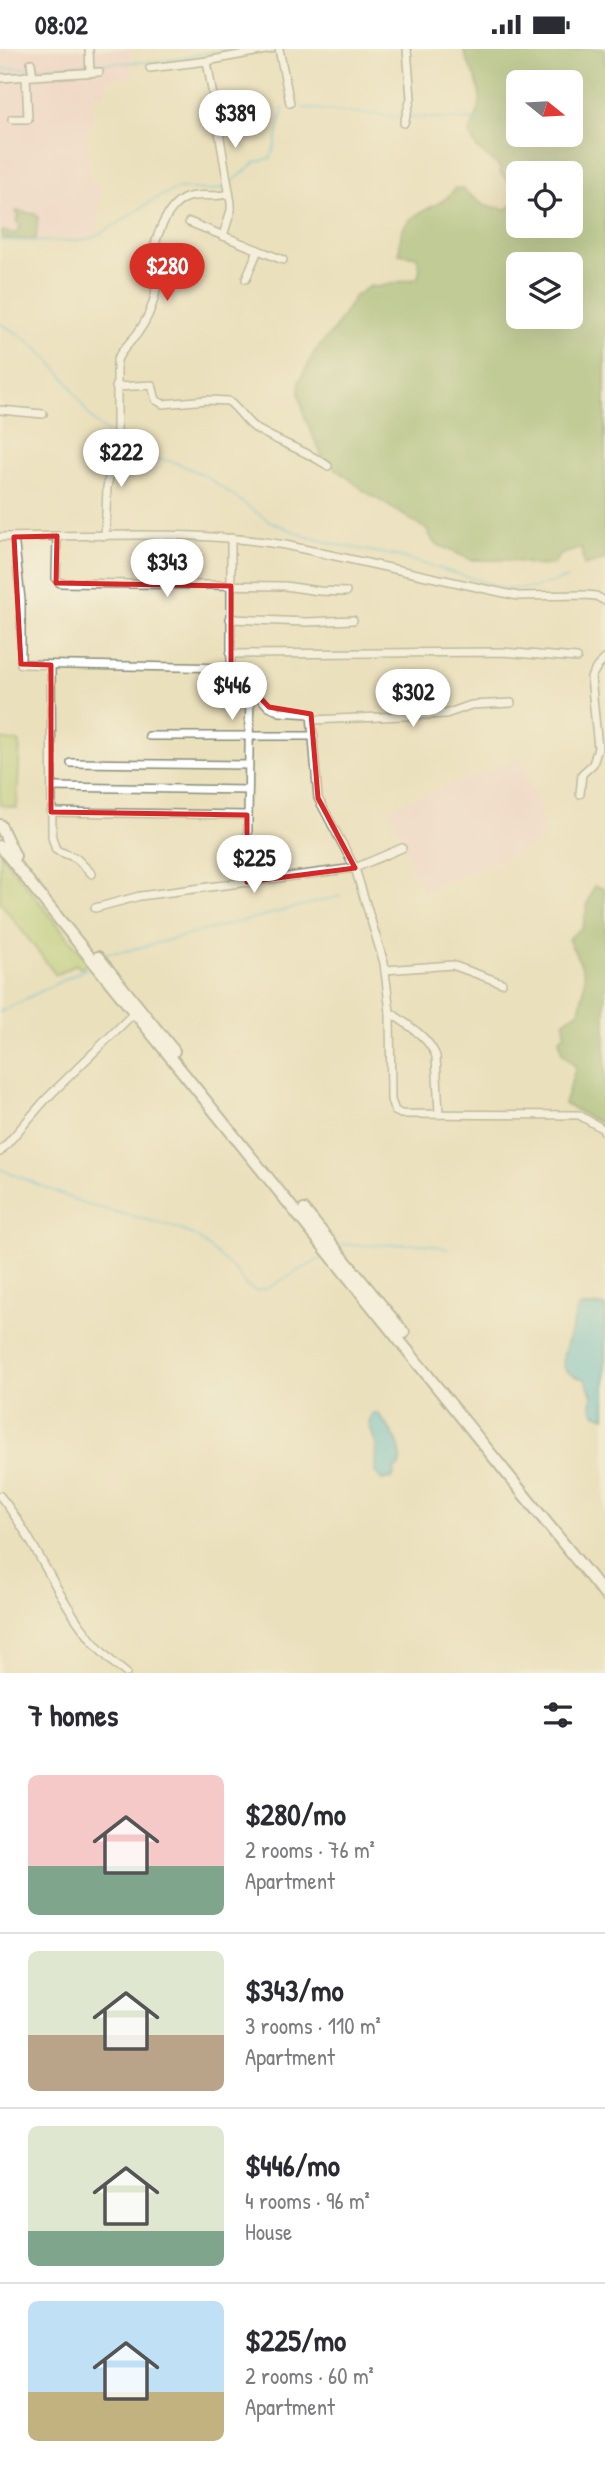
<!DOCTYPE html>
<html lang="en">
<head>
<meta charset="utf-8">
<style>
  :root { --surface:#fff; --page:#f7f7f7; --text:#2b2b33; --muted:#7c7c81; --line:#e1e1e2; --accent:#d93025 }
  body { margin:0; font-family:"Patrick Hand",sans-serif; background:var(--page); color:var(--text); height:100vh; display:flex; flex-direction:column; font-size:26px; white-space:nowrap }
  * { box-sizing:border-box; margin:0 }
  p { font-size:23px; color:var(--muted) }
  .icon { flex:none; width:38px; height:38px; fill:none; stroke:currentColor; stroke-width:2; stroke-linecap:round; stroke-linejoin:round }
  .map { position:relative; height:1624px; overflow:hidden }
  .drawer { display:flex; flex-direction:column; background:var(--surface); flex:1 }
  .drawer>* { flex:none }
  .needle { width:46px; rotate:108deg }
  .fabs { position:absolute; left:506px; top:21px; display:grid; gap:14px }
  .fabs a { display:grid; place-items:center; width:77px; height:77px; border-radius:10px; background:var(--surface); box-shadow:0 7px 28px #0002; font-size:35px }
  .price { position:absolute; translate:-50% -60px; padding:0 16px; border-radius:24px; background:#fff; color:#222; font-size:23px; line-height:46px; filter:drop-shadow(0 2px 4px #0008) }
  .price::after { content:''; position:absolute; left:50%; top:42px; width:21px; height:16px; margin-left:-10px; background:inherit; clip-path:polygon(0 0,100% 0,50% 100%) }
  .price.current { background:var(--accent); color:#fff }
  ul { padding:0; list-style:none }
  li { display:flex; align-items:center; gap:21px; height:175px; padding:0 28px }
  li+li { border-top:2px solid var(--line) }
  li span { display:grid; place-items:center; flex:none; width:196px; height:140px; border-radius:10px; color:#555 }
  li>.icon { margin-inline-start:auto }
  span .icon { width:84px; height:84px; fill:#fffc; stroke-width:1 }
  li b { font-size:30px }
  h2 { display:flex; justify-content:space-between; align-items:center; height:84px; padding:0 28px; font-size:30px }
  .status { display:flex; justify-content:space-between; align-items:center; height:49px; padding:0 35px; background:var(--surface); direction:ltr }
  .status svg { height:19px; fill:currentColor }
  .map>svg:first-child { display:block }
</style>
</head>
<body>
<div class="status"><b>08:02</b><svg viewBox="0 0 49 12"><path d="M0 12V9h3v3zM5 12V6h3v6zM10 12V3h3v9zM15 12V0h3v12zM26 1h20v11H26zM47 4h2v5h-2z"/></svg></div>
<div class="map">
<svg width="605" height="1624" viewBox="0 0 605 1624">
  <rect width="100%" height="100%" fill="#fbf7ec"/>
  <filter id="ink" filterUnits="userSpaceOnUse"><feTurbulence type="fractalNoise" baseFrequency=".0143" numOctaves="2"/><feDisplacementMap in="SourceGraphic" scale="14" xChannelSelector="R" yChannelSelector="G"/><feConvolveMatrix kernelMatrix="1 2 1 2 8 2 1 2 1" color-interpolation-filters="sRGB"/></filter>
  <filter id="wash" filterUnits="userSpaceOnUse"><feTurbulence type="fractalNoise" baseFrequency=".00686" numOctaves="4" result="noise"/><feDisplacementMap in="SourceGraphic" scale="28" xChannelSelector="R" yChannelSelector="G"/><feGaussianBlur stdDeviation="1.57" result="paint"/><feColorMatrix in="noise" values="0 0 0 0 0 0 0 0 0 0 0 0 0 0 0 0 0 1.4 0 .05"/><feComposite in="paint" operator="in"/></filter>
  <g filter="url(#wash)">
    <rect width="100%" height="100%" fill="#ebe0bc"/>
    <!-- built -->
    <g fill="#f7cfd4">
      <polygon points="0,0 130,0 133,28 107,31 106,45 91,46 92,81 87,81 90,134 99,135 100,143 98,182 83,190 48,188 0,190"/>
      <polygon points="521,709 545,776 537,795 422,844 389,758"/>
    </g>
    <!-- green -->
    <g fill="#b1ce74" stroke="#688654" stroke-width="2">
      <polygon points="0,690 20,693 17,759 0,756"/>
      <polygon points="0,804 89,914 80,919 76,915 56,926 0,853"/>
    </g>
    <!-- forest -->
    <g fill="#8cb166" stroke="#56774d" stroke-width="2" fill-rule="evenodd">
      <path d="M464 0H605V511L584 517 581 499 560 506 553 515 541 517 509 511H471L447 500 434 494 427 481 363 441 323 409 305 369 299 345V333L315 302 333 282 355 247 370 237 377 238 418 229 420 219 417 208 399 205C400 198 400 188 402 182 413 158 443 160 455 139L462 140 485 157 507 160 518 152V177H570V124H518V141L501 125 499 117 477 99 469 85C480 61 485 51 474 26 470 17 465 10 464 0ZM570 33V86H518V33ZM570 215V268H518V215Z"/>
      <polygon points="16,162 35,165 38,168 36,190 2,190 1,182 15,185 21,177 16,172 19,168"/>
      <path d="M594 837 605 840V1077L564 1055 576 1018 562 1004 559 990 565 985 564 972 579 962C589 924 585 924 568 890L583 878 588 854Z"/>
    </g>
    <!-- water -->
    <g fill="#59c0d6" stroke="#3c7e85" stroke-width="2">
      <path d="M601 1256 605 1257V1368L595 1364 591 1358 592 1346 585 1330C553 1323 563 1307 571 1283 573 1276 575 1269 577 1261L581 1258Z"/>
      <path d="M373 1364H378C389 1380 406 1397 399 1418L395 1419 393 1429 382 1431 375 1423 376 1396 369 1375 371 1366Z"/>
    </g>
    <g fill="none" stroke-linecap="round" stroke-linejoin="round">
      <!-- stream -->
      <g stroke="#59c0d6" stroke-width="2">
        <polyline points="94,15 166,12 228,0"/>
        <polyline points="34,19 88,15"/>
        <polyline points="0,20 29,19"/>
        <polyline points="303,59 402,68"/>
        <polyline points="407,68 483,71"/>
        <polyline points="231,134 256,113 271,109 276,93 283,59"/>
        <path d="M0 191C17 192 79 194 91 189 120 177 145 152 174 141 190 135 207 147 226 137"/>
        <path d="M0 275C27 286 52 312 69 335 86 360 86 370 114 388"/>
        <polyline points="119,390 148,408 174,413 204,426 269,472 305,487 338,496 397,507 508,540 533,539 567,529"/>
        <polyline points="106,904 126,902 340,847"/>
        <polyline points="0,963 87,919"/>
        <polyline points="0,1120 88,1156 168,1176 196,1187 237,1223 245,1236 256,1242 268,1239 322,1209"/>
        <path d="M341 1195C376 1200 415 1189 448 1200"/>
      </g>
    </g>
  </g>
  <g filter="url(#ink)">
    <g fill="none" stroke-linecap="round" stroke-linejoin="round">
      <defs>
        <g id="minor">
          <polyline points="89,0 90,24"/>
          <polyline points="279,0 290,54"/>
          <polyline points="207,12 231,154 231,161 223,187"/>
          <polyline points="31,14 33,27"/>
          <polyline points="150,19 207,12 271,0"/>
          <polyline points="0,29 99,23"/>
          <polyline points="12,70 28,70 26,27"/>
          <polyline points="404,74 411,49 407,0"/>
          <polyline points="189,173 283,211"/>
          <polyline points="246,230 258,201"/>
          <path d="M116 338 152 336 156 351 163 355 207 351 228 352C239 360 244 371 255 379 279 394 306 401 328 417"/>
          <polyline points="0,361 43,365"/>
          <polyline points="57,487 56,530 60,534 285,537 319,542 346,543"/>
          <path d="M105 487 107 439 117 385V311C122 300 130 294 137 285 145 274 152 259 155 246 158 235 153 225 153 214 152 194 166 157 186 149 200 144 214 149 228 145"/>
          <path d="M0 488C92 487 194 481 285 496L518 547 585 546 596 547 605 552"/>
          <polyline points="14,488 21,551 21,615 231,619"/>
          <polyline points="231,489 231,619 269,658 280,663 311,665 318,749 355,819 384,914 390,963 391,1051 395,1062 401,1065 579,1066 603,1080 605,1084"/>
          <polyline points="230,570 307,573 353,571"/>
          <polyline points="230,605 502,603 577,609"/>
          <polyline points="51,616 52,788 56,801 76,809 92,825"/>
          <polyline points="313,671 446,665 471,656 511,654"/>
          <polyline points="149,687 314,687"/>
          <polyline points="71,714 248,716"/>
          <polyline points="52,738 248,741"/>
          <polyline points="580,745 582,725 593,715 598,699 591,628 597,618 605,610"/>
          <polyline points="51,763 247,766"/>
          <polyline points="247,833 250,638"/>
          <polyline points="95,859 140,847 355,819 402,799"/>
          <polyline points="385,921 452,916 502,934"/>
          <path d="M390 963C407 976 427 986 436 1007L439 1065"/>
          <polyline points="0,1103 46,1050 134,964"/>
          <path d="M0 1447C45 1502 67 1582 126 1624"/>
        </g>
        <g id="highway">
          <polyline points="0,776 15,807"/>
          <polyline points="0,797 605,1546"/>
          <polyline points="98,908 174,1002"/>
          <polyline points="304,1161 404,1284"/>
        </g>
      </defs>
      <!-- minor casing -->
      <use href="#minor" stroke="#858e78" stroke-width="10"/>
      <!-- highway casing -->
      <use href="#highway" stroke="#858e78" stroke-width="14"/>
      <!-- minor -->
      <use href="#minor" stroke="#fff" stroke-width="7"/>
      <!-- highway -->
      <use href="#highway" stroke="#fff" stroke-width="10"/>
    </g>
  </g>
  <!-- marked area -->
  <path d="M0 0H605V1624H0ZM57 487 56 534 231 537V619L269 658 311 665 318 749 355 819 247 833V766L51 763V616L21 615 14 488Z" fill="#ebe0bc" fill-opacity=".55" fill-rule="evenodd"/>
  <path fill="none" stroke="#d62828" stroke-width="5" stroke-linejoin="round" d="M57 487 56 534 231 537V619L269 658 311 665 318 749 355 819 247 833V766L51 763V616L21 615 14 488Z"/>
</svg>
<div class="fabs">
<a><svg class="needle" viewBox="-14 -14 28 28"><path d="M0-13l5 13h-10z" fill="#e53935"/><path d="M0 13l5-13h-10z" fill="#7c7c81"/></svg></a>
<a><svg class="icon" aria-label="locate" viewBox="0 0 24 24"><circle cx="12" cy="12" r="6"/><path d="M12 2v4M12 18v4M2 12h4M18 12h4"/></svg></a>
<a><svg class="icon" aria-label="layers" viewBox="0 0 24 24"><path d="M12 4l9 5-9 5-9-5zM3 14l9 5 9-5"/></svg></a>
</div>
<b class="price" style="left:235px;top:101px">$389</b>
<b class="price current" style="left:167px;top:254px">$280</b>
<b class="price" style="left:121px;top:440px">$222</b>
<b class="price" style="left:167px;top:550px">$343</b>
<b class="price" style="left:232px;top:673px">$446</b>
<b class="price" style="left:413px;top:680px">$302</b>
<b class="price" style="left:254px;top:846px">$225</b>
</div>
<section class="drawer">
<h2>7 homes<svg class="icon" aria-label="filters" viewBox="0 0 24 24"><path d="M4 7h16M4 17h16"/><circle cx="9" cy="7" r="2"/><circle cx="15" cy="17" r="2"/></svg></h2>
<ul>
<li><span style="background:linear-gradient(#f6c9c9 65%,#7fa58c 0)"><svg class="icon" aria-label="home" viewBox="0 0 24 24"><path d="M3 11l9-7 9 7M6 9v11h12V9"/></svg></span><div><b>$280/mo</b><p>2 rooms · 76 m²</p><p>Apartment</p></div></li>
<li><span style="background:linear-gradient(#dfe7d0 60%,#b9a48a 0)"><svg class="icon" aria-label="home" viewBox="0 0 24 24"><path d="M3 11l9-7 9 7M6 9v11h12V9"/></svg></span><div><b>$343/mo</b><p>3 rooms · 110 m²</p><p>Apartment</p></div></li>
<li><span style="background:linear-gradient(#dfe7d0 75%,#7fa58c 0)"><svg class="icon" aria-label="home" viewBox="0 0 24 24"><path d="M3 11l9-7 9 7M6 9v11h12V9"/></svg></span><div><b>$446/mo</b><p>4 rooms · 96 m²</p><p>House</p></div></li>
<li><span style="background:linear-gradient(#bfe0f5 65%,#c2b280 0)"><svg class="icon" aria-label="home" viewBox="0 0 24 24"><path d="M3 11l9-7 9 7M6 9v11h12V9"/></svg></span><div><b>$225/mo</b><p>2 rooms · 60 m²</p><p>Apartment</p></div></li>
</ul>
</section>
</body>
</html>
